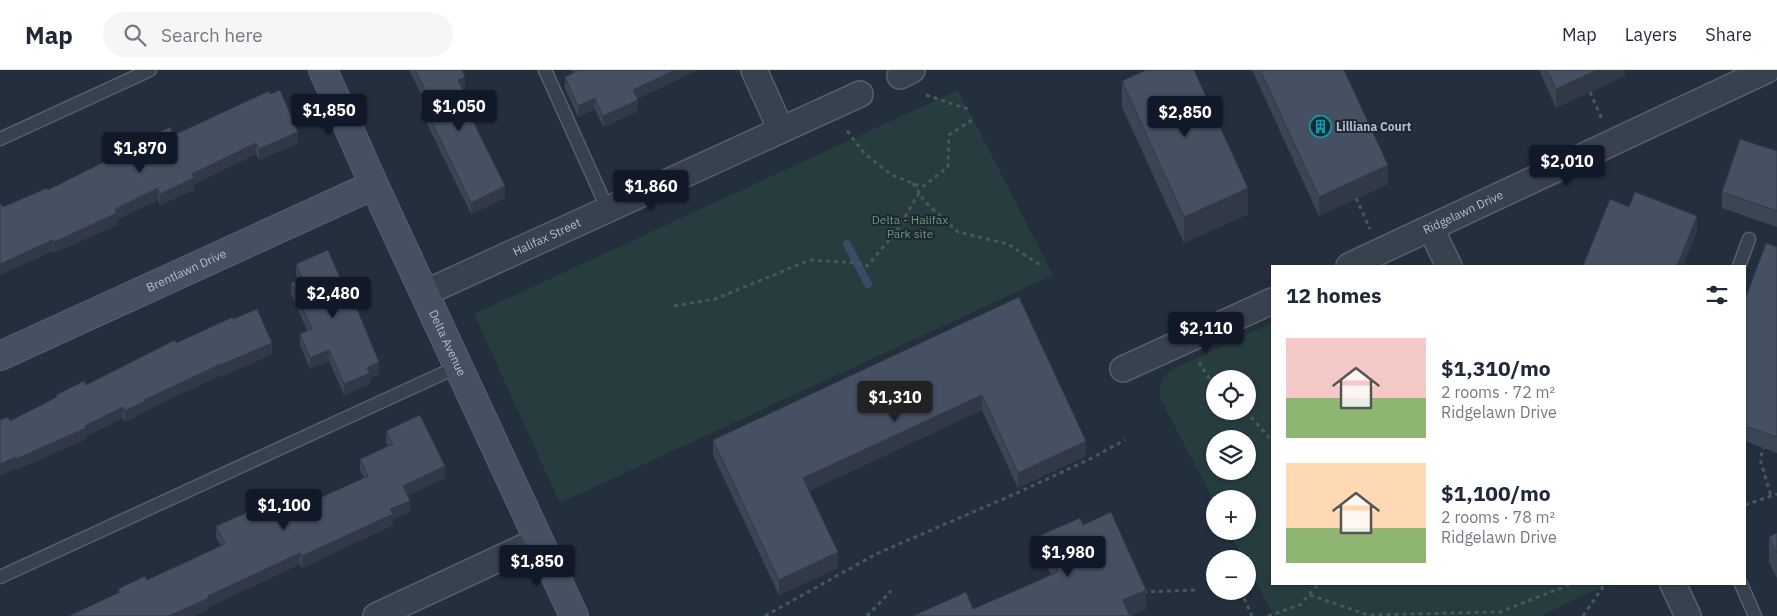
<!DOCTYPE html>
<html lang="en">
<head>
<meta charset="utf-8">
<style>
  :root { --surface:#fff; --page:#f6f6f7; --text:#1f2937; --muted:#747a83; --line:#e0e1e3; --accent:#111827 }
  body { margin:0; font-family:"IBM Plex Sans",sans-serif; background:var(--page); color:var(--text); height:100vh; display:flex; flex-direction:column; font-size:19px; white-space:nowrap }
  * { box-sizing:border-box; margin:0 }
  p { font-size:16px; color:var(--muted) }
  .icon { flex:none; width:28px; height:28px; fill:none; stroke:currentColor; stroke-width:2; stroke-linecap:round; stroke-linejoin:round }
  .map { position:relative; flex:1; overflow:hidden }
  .panel { position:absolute; left:1271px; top:195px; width:475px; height:320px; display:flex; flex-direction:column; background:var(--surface); border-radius:0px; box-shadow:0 1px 4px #0004 }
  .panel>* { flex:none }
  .controls { position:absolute; left:1206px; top:300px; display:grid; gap:10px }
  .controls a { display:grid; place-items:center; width:50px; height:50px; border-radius:50%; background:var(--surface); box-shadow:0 1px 4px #0004; font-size:25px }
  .price { position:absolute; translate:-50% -42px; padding:0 11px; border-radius:5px; background:var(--accent); color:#fff; font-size:16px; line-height:32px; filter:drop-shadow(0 1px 2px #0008) }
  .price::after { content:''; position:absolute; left:50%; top:30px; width:15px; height:11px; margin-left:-8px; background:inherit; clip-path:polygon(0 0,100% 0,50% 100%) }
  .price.current { background:#222; color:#fff }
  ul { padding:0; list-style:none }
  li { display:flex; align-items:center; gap:15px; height:125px; padding:0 15px }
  li span { display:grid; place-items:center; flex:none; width:140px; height:100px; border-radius:0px; color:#555 }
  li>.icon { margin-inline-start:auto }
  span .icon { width:60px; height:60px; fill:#fffc; stroke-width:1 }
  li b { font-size:21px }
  h2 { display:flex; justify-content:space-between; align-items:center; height:60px; padding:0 15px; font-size:21px }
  header { display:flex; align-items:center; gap:30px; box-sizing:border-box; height:70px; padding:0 25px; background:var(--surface); border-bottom:1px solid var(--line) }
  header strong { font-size:24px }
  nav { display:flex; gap:28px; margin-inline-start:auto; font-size:18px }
  .search { width:350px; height:45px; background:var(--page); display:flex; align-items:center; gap:12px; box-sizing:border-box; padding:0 18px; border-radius:28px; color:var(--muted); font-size:19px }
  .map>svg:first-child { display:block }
</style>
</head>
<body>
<header>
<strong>Map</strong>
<div class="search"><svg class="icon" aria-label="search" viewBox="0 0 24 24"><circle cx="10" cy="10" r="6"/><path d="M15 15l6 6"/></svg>Search here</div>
<nav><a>Map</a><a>Layers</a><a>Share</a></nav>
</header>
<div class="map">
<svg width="1777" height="546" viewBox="0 0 1777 546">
  <rect width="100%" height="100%" fill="#242f3e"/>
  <!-- green -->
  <g fill="#263c3f" fill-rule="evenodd">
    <polygon points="958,20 1053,205 560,433 474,244"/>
    <path d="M1272 253V514H1608L1540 546H1274L1248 496V489H1244L1229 461H1248V429H1215V433L1161 330C1157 317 1161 309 1171 300ZM1215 309H1248V341H1215ZM1215 369H1248V401H1215Z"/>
  </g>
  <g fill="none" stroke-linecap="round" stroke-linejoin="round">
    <!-- stream -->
    <polyline stroke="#394c67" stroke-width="8" points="847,174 868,214"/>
    <defs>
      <g id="lane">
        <polyline points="545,0 608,140"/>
        <polyline points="0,69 150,0"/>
        <polyline points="1739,196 1749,169"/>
        <polyline points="0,507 459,296"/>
        <polyline points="1741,514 1755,546"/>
      </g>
      <g id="street">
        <polyline points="754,0 781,60"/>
        <polyline points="900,6 912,0"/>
        <polyline points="1431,159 1449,196"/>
        <path id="s1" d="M1349 196 1767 0"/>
        <path id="s2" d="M425 223 860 24"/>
        <polyline points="1123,299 1272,231"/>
        <polyline points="1673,514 1688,546"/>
        <polyline points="376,546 539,470"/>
      </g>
      <g id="secondary">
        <path id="s3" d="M323 0 374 115 574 546"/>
        <path id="s4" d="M0 286 374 115"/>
      </g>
    </defs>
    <!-- lane casing -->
    <use href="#lane" stroke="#565f6c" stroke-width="15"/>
    <!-- street casing -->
    <use href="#street" stroke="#565f6c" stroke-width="28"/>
    <!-- secondary casing -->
    <use href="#secondary" stroke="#565f6c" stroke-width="30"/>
    <!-- path -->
    <g stroke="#44595c" stroke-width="3" stroke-dasharray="4 4" stroke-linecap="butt">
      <polyline points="1590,22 1602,49"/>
      <polyline points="926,25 971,40"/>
      <polyline points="847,61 865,84 892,105 922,117 948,97 949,65 975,48"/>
      <polyline points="913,113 924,131 958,162 1008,174 1040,195"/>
      <polyline points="1356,128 1370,159"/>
      <polyline points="674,236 715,229 810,190 857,193 867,196 896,162 919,123"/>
      <polyline points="1199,292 1210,310 1215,313"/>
      <polyline points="1246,341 1272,371"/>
      <polyline points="1765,375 1760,389 1771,426"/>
      <polyline points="1745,435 1777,424"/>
      <polyline points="1241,521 1252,546"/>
      <polyline points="1143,522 1195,520"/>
      <polyline points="1310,525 1368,545 1500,542 1571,514"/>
      <polyline points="765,546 876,484 1017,423 1090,389 1125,370"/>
      <polyline points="867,546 891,521"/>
      <polyline points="1268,546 1300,535 1318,514"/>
      <polyline points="1583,546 1605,514"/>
    </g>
    <!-- lane -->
    <use href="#lane" stroke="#38414e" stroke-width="12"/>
    <!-- street -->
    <use href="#street" stroke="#38414e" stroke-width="25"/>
    <!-- secondary -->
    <use href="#secondary" stroke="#465061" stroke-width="28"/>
  </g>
  <!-- wall -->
  <g fill="#3b4654">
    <polygon points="409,0 462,0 465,18 463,19 475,55 505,128 471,144 420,39 420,27 422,26"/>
    <polygon points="572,0 698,0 637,29 638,41 603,57 595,39 578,47 565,18 565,7 573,3"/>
    <polygon points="1252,0 1344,0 1388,114 1319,146"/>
    <polygon points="1539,0 1625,0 1625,6 1556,38"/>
    <polygon points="1122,11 1248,144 1184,173 1122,37"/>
    <polygon points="270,24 298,73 259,90 256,84 194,114 194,120 160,135 158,130 117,150 117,155 54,183 53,181 0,205 0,132 3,137 48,120 125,81 125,78 174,65"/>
    <polygon points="1777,81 1777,157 1722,138 1722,122"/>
    <polygon points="1777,177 1777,383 1745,371 1745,230"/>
    <polygon points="296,194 379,304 370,308 370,314 344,325 329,291 310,299 300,275 300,264 307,260 291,224 291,213 298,210 296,205"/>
    <polygon points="1019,227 1086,386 1018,418 982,340 809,421 838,498 779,525 713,385 713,370"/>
    <polygon points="176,273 272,284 221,307 221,305 145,341 145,342 125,352 123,348 86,366 86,369 16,400 16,399 0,405 0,350 10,351 56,328 56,325 86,315"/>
    <polygon points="386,361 445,408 407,426 410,442 393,449 393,455 302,498 300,494 209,537 209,539 194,546 69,546 118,523 118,519 147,510 221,476 216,467 216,456 272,445 311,432 364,408 360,400 360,389 388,376 386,372"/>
    <polygon points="1083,455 1146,539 1130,546 973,539 1051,505 1041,484 1041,465"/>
    <polygon points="1777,463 1777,508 1769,492 1769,467"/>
  </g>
  <!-- shaded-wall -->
  <g fill="#303945">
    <polygon points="675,0 698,0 633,31 633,20"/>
    <polygon points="1597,0 1625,0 1625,6 1556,38 1556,19"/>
    <polygon points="465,7 465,18 458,21 458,10"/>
    <polygon points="595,28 595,39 578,47 578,36"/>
    <polygon points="638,30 638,41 603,57 603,46"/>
    <polygon points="475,45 475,56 471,47"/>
    <polygon points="298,62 298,73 259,90 259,79"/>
    <polygon points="256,73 256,84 194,114 194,120 160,135 160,124 192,104"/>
    <polygon points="1388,95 1388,114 1319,146 1319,127"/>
    <polygon points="505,116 505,128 471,144 471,133"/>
    <polygon points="158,118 158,130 117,150 117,155 54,183 54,172"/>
    <polygon points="1248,118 1248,144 1184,173 1184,147"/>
    <polygon points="1697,146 1697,162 1683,196 1677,196"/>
    <polygon points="53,170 53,181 0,205 0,194"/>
    <polygon points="272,273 272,284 221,307 221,295"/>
    <polygon points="329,280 329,291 310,299 310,288"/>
    <polygon points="379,292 379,304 370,308 370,314 344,325 344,314 367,298"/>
    <polygon points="221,294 221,305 145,341 145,342 125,352 125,341 144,330"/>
    <polygon points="982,325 982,340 803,424 803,408"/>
    <polygon points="123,337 123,348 86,366 86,369 16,400 16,389"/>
    <polygon points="1086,371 1086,386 1018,418 1018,403"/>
    <polygon points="16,387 16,399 0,405 0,394"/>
    <polygon points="445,396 445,408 403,428 403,416"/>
    <polygon points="410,431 410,442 393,449 393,455 302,498 302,486 390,439"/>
    <polygon points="838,482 838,498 779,525 779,510"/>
    <polygon points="300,483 300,494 209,537 209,539 194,546 169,546 208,526"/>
    <polygon points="1146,520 1146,539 1130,546 1123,530"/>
  </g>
  <!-- building -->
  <g fill="#455162" stroke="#303945">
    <polygon points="415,0 462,0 465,7 458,10 475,45 471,47 505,116 471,133 420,27 427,24"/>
    <polygon points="577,0 675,0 633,20 638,30 603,46 595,28 578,36 565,7 577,1"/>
    <polygon points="1146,0 1194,0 1248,118 1184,147 1122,11"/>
    <polygon points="1260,0 1344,0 1388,95 1319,127"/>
    <polygon points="1547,0 1597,0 1556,19"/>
    <polygon points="280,20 298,62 259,79 256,73 192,104 194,108 160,124 158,118 115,139 117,143 54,172 53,170 0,194 0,132 3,137 47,118 48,120 126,81 125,78 170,57 174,65 269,21 270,24"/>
    <polygon points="1740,69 1777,81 1777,141 1722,122"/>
    <polygon points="1635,122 1697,146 1677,196 1583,196 1610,129 1629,137"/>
    <polygon points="1766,173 1777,177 1777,367 1745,356 1745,230"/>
    <polygon points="328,180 354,240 357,239 379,292 367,298 370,303 344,314 329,280 310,288 300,264 312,259 291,213 302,208 296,194"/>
    <polygon points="1019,227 1086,371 1018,403 982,325 803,408 838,482 779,510 713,370"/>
    <polygon points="257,239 272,273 221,295 221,294 144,330 145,331 125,341 123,337 85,356 86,358 16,389 16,387 0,394 0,350 8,347 10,351 57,327 56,325 84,311 86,315 175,270 176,273 233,247 233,249"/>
    <polygon points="420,345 445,396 403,416 410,431 390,439 393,444 302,486 300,483 208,526 209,528 169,546 69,546 120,522 118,519 145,506 147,510 225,474 216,456 267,434 272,445 309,427 311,432 368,406 360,389 393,374 386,361"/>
    <polygon points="1111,442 1146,520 1123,530 1130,546 913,546 966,522 973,539 1058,502 1041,465 1080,448 1083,455"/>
    <polygon points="1777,463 1777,483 1769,467"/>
  </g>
  <!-- icons -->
  <defs>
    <symbol id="building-ring" viewBox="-11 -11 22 22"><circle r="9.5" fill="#1d2633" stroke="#0f9aa8" stroke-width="1.5"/><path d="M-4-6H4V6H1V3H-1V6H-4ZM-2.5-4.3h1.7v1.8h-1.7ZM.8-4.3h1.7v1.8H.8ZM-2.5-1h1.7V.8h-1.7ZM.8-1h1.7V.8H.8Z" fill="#0f9aa8"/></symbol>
  </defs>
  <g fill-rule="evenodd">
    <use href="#building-ring" x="1308" y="44" width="25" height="25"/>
  </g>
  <g text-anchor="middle" stroke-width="4" stroke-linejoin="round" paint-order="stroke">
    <!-- poi labels -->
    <g font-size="12" font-weight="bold" fill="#b4bcc9" stroke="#1d2633" text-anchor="start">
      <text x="1336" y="61">Lilliana Court</text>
    </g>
    <!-- street labels -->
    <g font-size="12" fill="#b4bcc9" stroke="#1d2633">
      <text dy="4" stroke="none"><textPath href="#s1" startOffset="126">Ridgelawn Drive</textPath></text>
      <text dy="4" stroke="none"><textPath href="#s2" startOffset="134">Halifax Street</textPath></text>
      <text dy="4" stroke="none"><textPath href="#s4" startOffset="205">Brentlawn Drive</textPath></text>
      <text dy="4" stroke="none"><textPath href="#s3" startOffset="300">Delta Avenue</textPath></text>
    </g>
    <!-- park labels -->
    <g font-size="12" fill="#6b9a76" stroke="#1d2633">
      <text x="910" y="154">Delta - Halifax<tspan x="910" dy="14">Park site</tspan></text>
    </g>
  </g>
</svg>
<div class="controls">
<a><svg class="icon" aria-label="locate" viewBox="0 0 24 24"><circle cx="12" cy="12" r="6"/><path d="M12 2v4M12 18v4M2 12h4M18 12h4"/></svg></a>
<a><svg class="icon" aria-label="layers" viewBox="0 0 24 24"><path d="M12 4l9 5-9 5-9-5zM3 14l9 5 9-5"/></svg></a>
<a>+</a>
<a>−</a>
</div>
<b class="price" style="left:459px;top:62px">$1,050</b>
<b class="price" style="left:329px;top:66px">$1,850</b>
<b class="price" style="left:1185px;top:68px">$2,850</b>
<b class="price" style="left:140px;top:104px">$1,870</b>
<b class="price" style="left:1567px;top:117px">$2,010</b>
<b class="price" style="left:651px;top:142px">$1,860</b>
<b class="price" style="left:333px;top:249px">$2,480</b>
<b class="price" style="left:1206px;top:284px">$2,110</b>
<b class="price current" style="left:895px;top:353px">$1,310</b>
<b class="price" style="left:284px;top:461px">$1,100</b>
<b class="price" style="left:1068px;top:508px">$1,980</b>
<b class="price" style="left:537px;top:517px">$1,850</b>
<section class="panel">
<h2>12 homes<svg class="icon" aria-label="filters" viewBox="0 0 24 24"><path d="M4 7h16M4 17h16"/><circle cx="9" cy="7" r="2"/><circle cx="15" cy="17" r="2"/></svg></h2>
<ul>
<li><span style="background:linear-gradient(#f6c9c9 60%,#8fb573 0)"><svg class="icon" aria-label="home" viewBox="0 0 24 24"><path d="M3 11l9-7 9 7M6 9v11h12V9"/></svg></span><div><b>$1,310/mo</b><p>2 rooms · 72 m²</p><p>Ridgelawn Drive</p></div></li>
<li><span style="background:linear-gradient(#ffd9b3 65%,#8fb573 0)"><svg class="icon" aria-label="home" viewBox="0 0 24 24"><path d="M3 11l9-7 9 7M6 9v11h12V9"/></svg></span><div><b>$1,100/mo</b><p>2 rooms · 78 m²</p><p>Ridgelawn Drive</p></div></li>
</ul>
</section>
</div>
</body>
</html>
